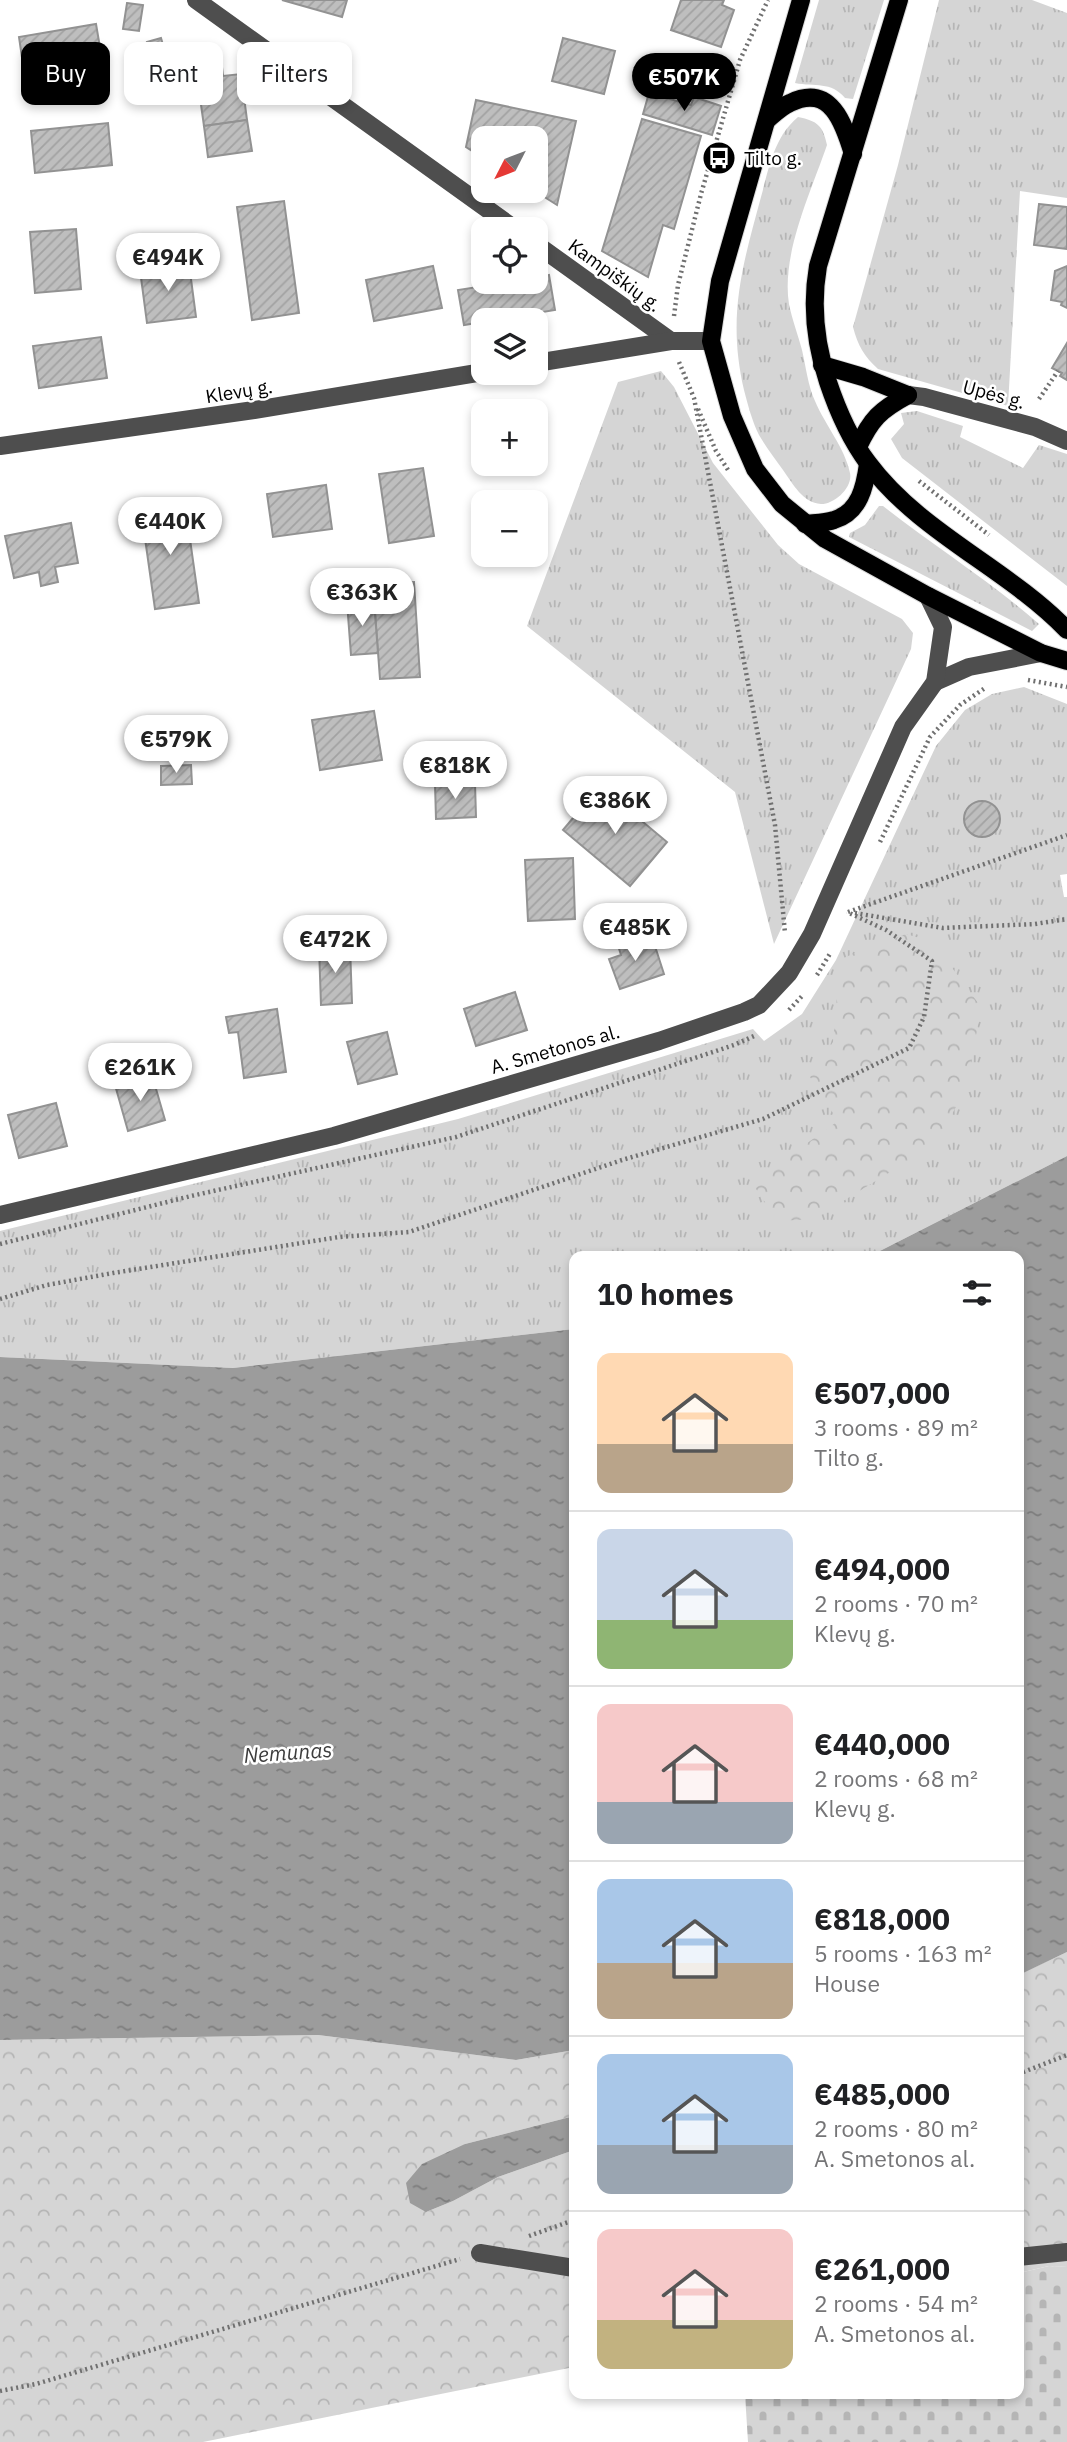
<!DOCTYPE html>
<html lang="en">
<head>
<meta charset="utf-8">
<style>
  :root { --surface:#fff; --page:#f6f6f6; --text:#202124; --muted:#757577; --line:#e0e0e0; --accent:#000 }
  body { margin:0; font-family:"IBM Plex Sans",sans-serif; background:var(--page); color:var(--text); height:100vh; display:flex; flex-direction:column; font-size:26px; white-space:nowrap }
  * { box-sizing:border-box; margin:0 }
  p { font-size:23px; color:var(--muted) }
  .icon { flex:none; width:38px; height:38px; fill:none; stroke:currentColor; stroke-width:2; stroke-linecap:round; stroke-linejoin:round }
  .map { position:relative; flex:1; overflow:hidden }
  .panel { position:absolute; left:569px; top:1251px; width:455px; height:1148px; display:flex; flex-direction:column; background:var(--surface); border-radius:14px; box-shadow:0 4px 10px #0003 }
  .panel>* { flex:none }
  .banner { position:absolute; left:21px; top:42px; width:443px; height:63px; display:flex; gap:14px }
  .needle { width:46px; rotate:228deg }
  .fabs { position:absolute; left:471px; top:126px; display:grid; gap:14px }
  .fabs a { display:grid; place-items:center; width:77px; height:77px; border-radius:14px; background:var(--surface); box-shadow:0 4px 10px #0003; font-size:35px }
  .price { position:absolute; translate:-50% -60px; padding:0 16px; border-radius:24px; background:#fff; color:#222; font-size:23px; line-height:46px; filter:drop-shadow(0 2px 4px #0008) }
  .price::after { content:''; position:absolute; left:50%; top:42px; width:21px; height:16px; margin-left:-10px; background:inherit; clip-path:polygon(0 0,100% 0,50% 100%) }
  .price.current { background:var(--accent); color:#fff }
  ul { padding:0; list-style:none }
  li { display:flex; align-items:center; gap:21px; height:175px; padding:0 28px }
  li+li { border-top:2px solid var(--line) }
  li span { display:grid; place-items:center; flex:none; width:196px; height:140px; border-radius:14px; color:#555 }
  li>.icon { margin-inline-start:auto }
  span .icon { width:84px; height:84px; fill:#fffc; stroke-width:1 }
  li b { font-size:30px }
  h2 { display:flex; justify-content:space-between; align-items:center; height:84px; padding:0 28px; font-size:30px }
  .chip { padding:0 24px; border-radius:14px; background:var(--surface); box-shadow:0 4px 10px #0003; font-size:24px; line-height:63px }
  .chip.current { background:var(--accent); color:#fff }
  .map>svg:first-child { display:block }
</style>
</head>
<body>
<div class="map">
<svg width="1067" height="2442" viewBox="0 0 1067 2442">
  <defs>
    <pattern id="grass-tufts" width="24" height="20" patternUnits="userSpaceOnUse" patternTransform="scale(1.75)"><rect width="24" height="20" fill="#d5d5d5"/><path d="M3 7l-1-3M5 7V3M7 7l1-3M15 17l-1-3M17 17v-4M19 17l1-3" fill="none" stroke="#b5b5b5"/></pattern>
    <pattern id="forest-crowns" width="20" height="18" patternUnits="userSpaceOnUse" patternTransform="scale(1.75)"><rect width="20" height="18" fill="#d5d5d5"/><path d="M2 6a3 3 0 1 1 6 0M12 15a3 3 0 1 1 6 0" fill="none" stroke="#b5b5b5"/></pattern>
    <pattern id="cemetery-stones" width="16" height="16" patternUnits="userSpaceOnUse" patternTransform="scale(1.75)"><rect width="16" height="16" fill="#d5d5d5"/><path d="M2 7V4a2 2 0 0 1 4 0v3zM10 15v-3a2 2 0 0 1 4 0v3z" fill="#b5b5b5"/></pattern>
    <pattern id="water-ripples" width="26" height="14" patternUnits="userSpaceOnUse" patternTransform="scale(1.75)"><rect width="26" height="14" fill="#9c9c9c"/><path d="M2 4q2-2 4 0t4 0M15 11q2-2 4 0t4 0" fill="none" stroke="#7d7d7d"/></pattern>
    <pattern id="building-hatch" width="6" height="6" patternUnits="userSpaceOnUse" patternTransform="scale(1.75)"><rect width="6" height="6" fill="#bebebe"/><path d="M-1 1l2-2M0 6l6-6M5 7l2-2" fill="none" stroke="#a2a2a2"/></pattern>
  </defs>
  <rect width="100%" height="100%" fill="#fff"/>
  <!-- grass -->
  <g fill="url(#grass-tufts)">
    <path d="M819 0H884L853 99 845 98C831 81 815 87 795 83Z"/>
    <path d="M939 0H1032L1067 13V198L1020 191 1008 406 878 369C864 356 858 346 853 327L898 165Z"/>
    <path d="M798 117C818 121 823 126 827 145 811 192 781 254 789 304 792 319 798 335 802 350 806 367 808 386 815 401 825 425 845 448 850 473 853 487 835 504 821 504 803 503 793 484 783 470 775 459 766 447 759 435 752 421 748 405 744 390 727 317 742 267 761 197 769 168 774 137 798 117Z"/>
    <polygon points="661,371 674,387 713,463 778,545 799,564 902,619 913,633 911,649 774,944 735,792 527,626 618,382"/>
    <polygon points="917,411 963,426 960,437 1023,468 1039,445 1067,454 1067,586 902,458 891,439 904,424 901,413"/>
    <path d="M879 506H883C934 546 990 581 1039 624L1032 631 849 537 850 533 865 525Z"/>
    <polygon points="1024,687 1067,704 1067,874 1060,875 1064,897 1067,897 1067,1156 870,1256 574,1256 574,1329 233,1368 0,1357 0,1231 458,1119 753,1029 764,1041 802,1014 836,960 936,746 965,710 992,694"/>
  </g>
  <!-- forest -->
  <g fill="url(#forest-crowns)">
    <polygon points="906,934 933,942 981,1007 967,1088 934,1145 814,1219 778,1221 754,1186 792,1154 838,1121 810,1077 833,1042 838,985 848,956"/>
    <polygon points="1067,1952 1067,2267 1049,2266 1019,2273 1018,1975"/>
    <polygon points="318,2035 516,2060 574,2050 574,2116 465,2144 426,2212 453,2201 498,2177 574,2150 574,2367 203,2442 0,2442 0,2040"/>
  </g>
  <!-- cemetery -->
  <polygon fill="url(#cemetery-stones)" points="1049,2266 1067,2267 1067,2442 748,2442 745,2394 1018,2394 1019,2273"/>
  <!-- water -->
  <g fill="url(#water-ripples)">
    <polygon points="1067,1156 1067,1952 1019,1975 1018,1256 870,1256"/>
    <polygon points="574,1329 574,2050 516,2060 318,2035 0,2040 0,1357 233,1368"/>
    <polygon points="574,2116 574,2150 498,2177 453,2201 426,2212 410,2203 406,2183 422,2164 465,2144"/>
  </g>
  <!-- building -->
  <g fill="url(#building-hatch)" stroke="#929292" stroke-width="2">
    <polygon points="282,0 347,0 342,17"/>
    <polygon points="681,0 724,0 722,5 734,10 721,47 671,30"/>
    <polygon points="127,3 143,5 139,31 123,29"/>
    <polygon points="96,24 103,65 25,78 19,37"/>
    <polygon points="161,38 168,62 153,66 147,42"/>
    <polygon points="563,38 615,51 604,94 552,81"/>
    <polygon points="221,58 223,76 241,74 247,120 204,126 195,62"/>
    <polygon points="649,93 691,105 694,97 721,106 712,135 643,114"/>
    <polygon points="476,100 576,121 557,205 535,191 536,138 483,138 483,158 466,147"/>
    <polygon points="642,119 701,136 674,229 663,225 648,277 602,251"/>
    <polygon points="247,120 252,151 208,157 204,126"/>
    <polygon points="108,123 112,165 35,173 31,131"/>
    <polygon points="284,201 299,313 252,320 237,207"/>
    <polygon points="1039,204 1067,207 1067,249 1034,245"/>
    <polygon points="76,229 81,289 35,293 30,232"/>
    <polygon points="189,264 196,317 147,323 140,270"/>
    <polygon points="433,266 442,308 374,321 366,280"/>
    <polygon points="1067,266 1067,308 1061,305 1062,302 1051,300 1055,271"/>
    <polygon points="549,275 555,310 464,325 458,290 510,282 536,282 536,278"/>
    <polygon points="101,337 107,378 39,388 33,346"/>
    <polygon points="1067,343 1067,380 1060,376 1062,373 1052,368"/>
    <polygon points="423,468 434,536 389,543 379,474"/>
    <polygon points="326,485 332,529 273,537 267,494"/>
    <polygon points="185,504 199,603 155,609 141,510"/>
    <polygon points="71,523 78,563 55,567 58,582 41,586 39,572 14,578 5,536"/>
    <polygon points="414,582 420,677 380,679 373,585"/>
    <polygon points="374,601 378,653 351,655 347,602"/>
    <polygon points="374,711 382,760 320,770 312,720"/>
    <polygon points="191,765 192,784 161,785 161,766"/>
    <polygon points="475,783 476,817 436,819 435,784"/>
    <polygon points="600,786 667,842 630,886 563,830"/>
    <circle cx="982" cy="819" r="18"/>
    <polygon points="573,858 575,919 528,921 525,860"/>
    <polygon points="633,934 638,949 654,943 664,974 620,989 609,959 621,955 616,939"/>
    <polygon points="350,946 352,1003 321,1005 319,947"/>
    <polygon points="515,992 527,1030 476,1046 464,1009"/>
    <polygon points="277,1009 286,1072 244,1078 238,1032 229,1033 226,1017"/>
    <polygon points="387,1032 397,1074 358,1084 347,1042"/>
    <polygon points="152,1075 165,1120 128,1131 115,1085"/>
    <polygon points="56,1103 67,1146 19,1158 8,1115"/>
  </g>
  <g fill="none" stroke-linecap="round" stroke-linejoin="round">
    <defs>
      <g id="major">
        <polyline points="801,0 720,281 711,341 732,416 755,469 782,504 825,539 928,596 1041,653 1067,661"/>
        <path d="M899 0 818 266C811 306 815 343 828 382 837 409 850 439 868 463 920 533 1007 568 1067 630"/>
        <path d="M767 120C774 114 782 106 790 103 831 83 844 124 853 154"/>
        <polyline points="822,365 863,377 908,395"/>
        <path d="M858 447C871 419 880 410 908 395"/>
        <path d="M805 524C814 523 826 523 834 520 860 512 865 486 868 464"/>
      </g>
    </defs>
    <!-- major casing -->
    <use href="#major" stroke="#dbdbdb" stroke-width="20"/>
    <!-- path -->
    <g stroke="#707070" stroke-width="4.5" stroke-dasharray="2 3.5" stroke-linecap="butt">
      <polyline points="674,316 678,285 701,194 740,60 768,0"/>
      <polyline points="679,362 694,398 775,825 785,933"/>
      <polyline points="1039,399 1058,371"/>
      <polyline points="698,409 716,451 728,470"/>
      <polyline points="919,481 989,535"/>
      <polyline points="1028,680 1067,687"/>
      <polyline points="880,842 930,737 960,705 985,688"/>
      <polyline points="848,912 1067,835"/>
      <polyline points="855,913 943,928 1035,924 1067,919"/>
      <polyline points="817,975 831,952"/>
      <polyline points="789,1010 802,996"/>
      <polyline points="0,1244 191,1196 456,1137 734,1045 754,1036"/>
      <polyline points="0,1299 47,1285 113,1273 339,1237 409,1232 622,1160 763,1119 909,1048 924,1017 932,961 886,930 847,912"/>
      <polyline points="1018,2074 1067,2055"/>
      <polyline points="529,2236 574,2220"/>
      <polyline points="0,2391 36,2384 460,2259"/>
    </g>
    <!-- minor -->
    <g stroke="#4e4e4e" stroke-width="18">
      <polyline points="196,0 515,229"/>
      <polyline points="536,244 671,341"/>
      <polyline points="536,363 671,341 711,341"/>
      <polyline points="908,395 924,397 1035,427 1067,441"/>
      <polyline points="0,446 254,410 483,372"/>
      <polyline points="935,682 969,667 1041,653"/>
      <polyline points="0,1215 334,1136 659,1041 744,1012 759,1005 789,973 812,934 903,727 935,682 943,627 928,596"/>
      <polyline points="480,2253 574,2268"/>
      <polyline points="1018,2257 1067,2252"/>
    </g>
    <!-- major -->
    <use href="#major" stroke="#000" stroke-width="18"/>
  </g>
  <!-- icons -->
  <defs>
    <symbol id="bus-disc" viewBox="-11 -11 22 22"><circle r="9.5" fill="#000" stroke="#fff"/><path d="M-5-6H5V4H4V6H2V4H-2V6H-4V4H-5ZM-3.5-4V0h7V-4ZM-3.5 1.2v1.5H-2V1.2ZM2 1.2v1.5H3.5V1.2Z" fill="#fff"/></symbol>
  </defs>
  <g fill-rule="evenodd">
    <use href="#bus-disc" x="700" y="139" width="38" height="38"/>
  </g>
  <g text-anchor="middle" stroke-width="5" stroke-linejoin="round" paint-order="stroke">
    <!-- poi labels -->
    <g font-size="19" fill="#000" stroke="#fff" text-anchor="start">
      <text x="744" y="165">Tilto g.</text>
    </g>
    <!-- street labels -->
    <g font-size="19" fill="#000" stroke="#fff">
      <text transform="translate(615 275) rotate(36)" y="7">Kampiškių g.</text>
      <text transform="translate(239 391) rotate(-9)" y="7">Klevų g.</text>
      <text transform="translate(994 394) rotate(15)" y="7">Upės g.</text>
      <text transform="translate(555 1049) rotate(-16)" y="7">A. Smetonos al.</text>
    </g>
    <!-- water labels -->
    <g font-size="21" font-style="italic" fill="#3d3d3d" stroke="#fff">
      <text transform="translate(288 1753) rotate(-4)" y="7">Nemunas</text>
    </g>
  </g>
</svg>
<div class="fabs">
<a><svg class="needle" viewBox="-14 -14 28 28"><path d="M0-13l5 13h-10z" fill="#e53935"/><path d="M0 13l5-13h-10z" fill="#757577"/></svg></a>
<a><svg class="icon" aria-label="locate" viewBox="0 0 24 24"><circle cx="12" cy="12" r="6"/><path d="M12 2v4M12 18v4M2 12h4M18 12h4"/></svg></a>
<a><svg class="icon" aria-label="layers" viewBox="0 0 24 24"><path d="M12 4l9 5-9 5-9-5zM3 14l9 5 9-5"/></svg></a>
<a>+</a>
<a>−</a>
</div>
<b class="price current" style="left:684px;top:113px">€507K</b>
<b class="price" style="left:168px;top:293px">€494K</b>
<b class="price" style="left:170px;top:557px">€440K</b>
<b class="price" style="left:362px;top:628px">€363K</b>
<b class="price" style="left:176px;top:775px">€579K</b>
<b class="price" style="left:455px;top:801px">€818K</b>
<b class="price" style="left:615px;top:836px">€386K</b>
<b class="price" style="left:635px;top:963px">€485K</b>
<b class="price" style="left:335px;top:975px">€472K</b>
<b class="price" style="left:140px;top:1103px">€261K</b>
<div class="banner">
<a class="chip current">Buy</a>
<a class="chip">Rent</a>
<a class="chip">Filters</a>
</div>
<section class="panel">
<h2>10 homes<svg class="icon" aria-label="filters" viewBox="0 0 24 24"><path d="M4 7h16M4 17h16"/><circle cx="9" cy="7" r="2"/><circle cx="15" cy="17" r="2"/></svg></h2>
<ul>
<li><span style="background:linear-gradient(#ffd9b3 65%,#b9a48a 0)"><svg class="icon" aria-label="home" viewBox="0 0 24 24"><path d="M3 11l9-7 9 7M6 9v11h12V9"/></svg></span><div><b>€507,000</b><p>3 rooms · 89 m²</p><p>Tilto g.</p></div></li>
<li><span style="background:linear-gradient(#c9d6e8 65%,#8fb573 0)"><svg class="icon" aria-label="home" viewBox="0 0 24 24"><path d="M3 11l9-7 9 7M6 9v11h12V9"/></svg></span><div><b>€494,000</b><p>2 rooms · 70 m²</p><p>Klevų g.</p></div></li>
<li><span style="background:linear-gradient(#f6c9c9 70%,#9aa5b1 0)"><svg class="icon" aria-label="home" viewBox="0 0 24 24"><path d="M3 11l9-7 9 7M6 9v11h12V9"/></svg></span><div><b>€440,000</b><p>2 rooms · 68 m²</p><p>Klevų g.</p></div></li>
<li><span style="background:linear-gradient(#a9c7e8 60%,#b9a48a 0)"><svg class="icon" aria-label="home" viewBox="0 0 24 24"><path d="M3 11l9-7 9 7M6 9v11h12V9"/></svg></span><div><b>€818,000</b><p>5 rooms · 163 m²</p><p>House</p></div></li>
<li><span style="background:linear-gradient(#a9c7e8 65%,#9aa5b1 0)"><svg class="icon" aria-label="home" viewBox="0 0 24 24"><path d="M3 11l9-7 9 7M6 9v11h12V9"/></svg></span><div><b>€485,000</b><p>2 rooms · 80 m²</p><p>A. Smetonos al.</p></div></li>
<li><span style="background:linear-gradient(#f6c9c9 65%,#c2b280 0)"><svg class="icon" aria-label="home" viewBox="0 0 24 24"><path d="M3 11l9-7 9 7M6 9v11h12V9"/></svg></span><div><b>€261,000</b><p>2 rooms · 54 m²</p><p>A. Smetonos al.</p></div></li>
</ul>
</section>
</div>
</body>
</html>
